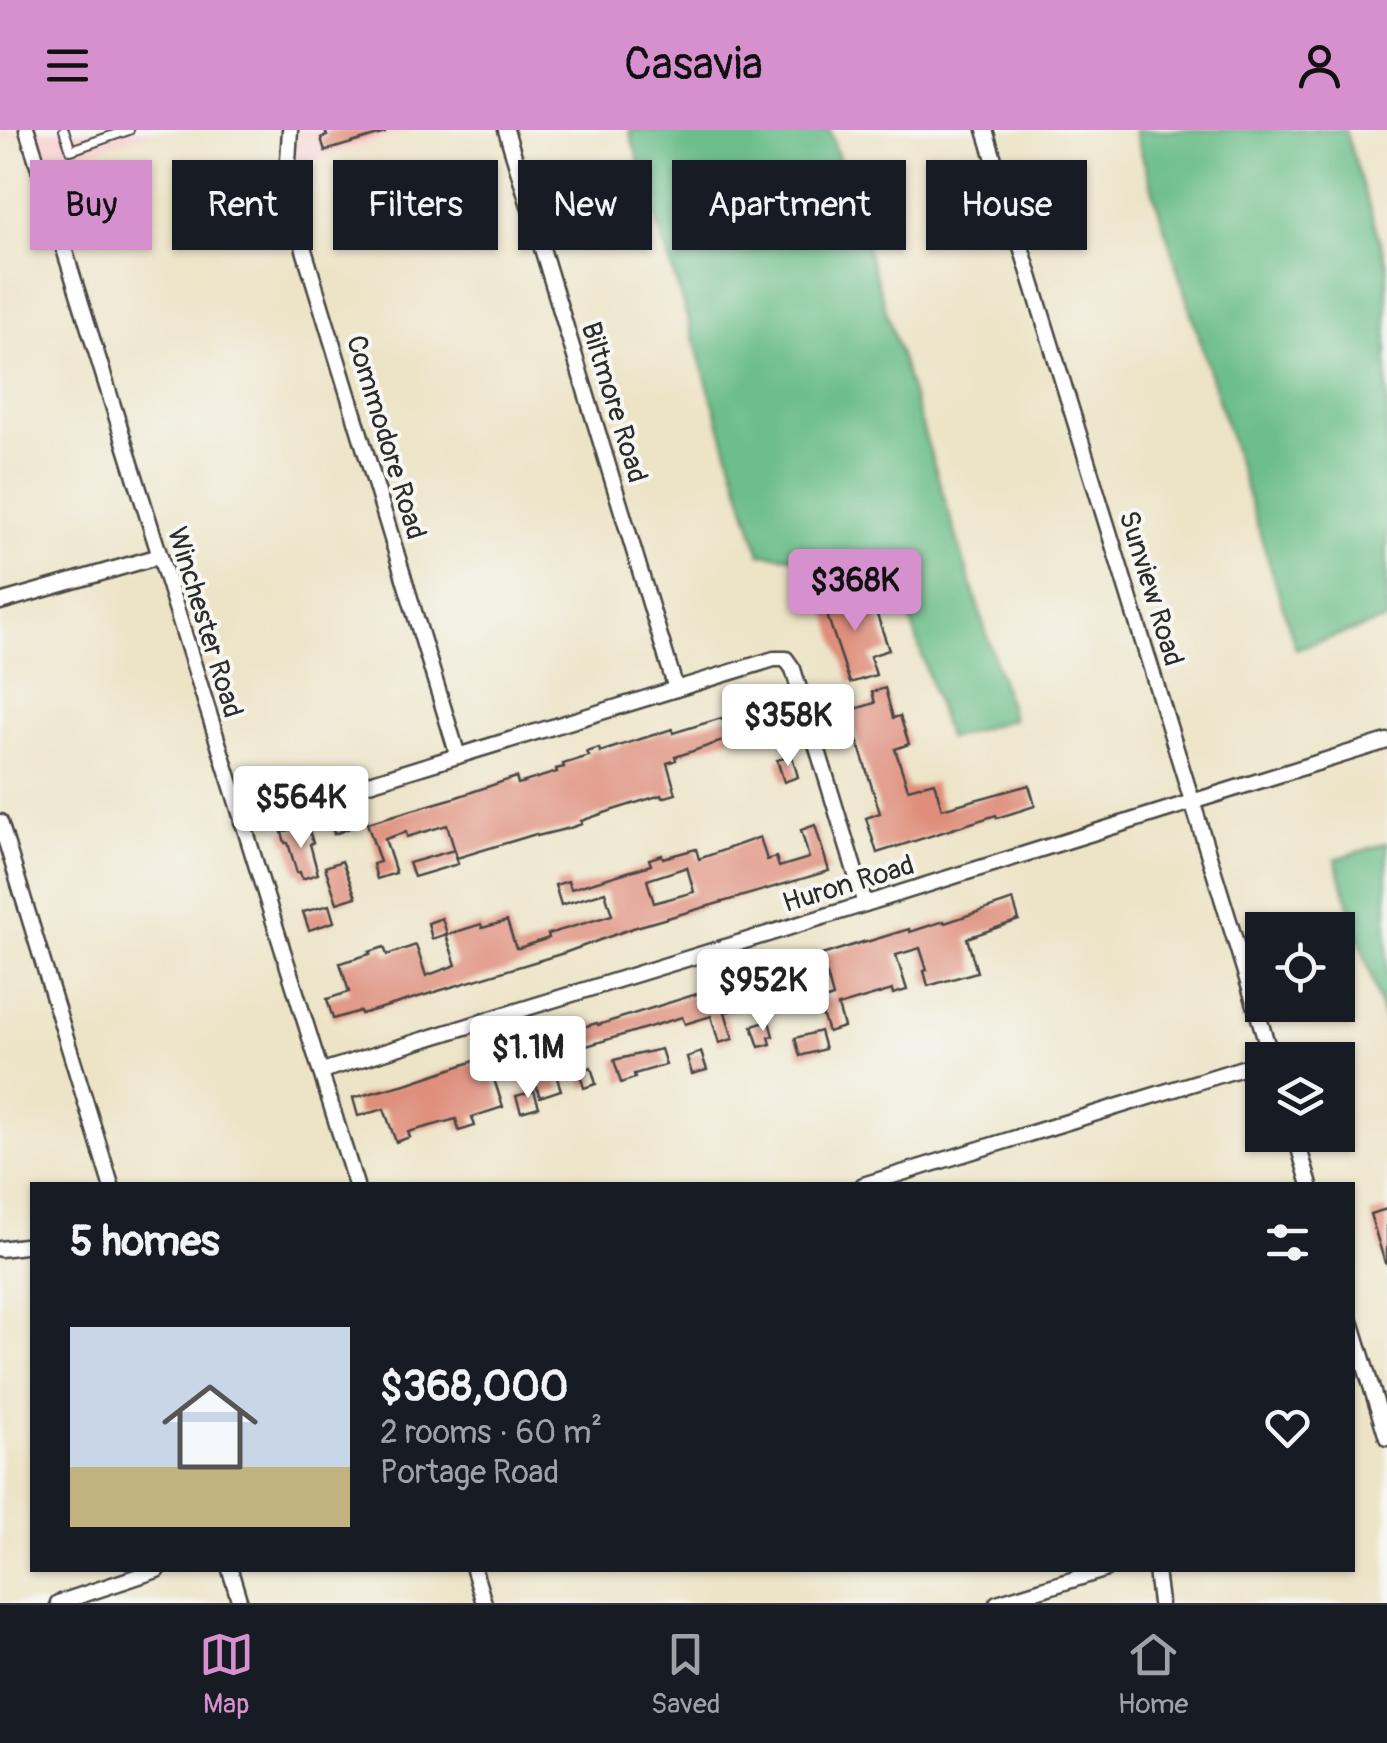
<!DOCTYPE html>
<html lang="en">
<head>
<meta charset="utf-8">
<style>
  :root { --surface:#171b24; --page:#20242c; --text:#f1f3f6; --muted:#9ea1a6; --line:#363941; --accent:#d690ce }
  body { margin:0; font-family:Pangolin,sans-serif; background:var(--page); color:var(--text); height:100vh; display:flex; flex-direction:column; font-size:38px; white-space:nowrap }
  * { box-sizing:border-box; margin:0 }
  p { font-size:32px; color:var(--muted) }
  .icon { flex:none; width:55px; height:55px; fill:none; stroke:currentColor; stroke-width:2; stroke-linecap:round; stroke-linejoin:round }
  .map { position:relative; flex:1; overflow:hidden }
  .sheet { position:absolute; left:30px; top:1052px; width:1325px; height:390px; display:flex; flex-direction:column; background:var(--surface); border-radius:0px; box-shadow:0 2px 8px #0004 }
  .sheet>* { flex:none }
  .guide { position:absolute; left:30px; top:30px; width:1328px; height:90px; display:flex; gap:20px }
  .buttons { position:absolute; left:1245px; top:782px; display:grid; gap:20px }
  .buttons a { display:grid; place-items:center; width:110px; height:110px; border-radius:0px; background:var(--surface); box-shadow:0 2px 8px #0004; font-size:50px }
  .price { position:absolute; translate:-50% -85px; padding:0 22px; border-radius:10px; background:#fff; color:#222; font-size:32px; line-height:65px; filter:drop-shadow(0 2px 5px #0008) }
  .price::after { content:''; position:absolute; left:50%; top:60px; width:30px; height:22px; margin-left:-15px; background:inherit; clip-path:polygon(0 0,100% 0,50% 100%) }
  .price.current { background:var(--accent); color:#111 }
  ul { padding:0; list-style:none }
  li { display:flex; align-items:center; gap:30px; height:250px; padding:0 40px }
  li+li { border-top:2px solid var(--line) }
  li span { display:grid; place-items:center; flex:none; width:280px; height:200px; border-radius:0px; color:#555 }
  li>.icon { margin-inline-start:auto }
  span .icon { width:120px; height:120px; fill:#fffc; stroke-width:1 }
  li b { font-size:42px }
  h2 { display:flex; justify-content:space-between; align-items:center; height:120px; padding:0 40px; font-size:42px }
  .chip { padding:0 35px; border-radius:0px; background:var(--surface); box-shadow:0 2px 8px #0004; font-size:35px; line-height:90px }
  .chip.current { background:var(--accent); color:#111 }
  header { display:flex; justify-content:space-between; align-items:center; height:130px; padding:0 40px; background:var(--accent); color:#111; font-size:45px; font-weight:600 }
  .tab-bar { display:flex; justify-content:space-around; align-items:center; height:140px; border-top:2px solid var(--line); background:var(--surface); font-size:28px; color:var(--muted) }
  .tab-bar a { display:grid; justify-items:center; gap:5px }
  .tab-bar .current { color:var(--accent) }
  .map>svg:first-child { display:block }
</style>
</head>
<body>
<header><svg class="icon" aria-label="menu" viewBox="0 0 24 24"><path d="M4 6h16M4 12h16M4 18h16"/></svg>Casavia<svg class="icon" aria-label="person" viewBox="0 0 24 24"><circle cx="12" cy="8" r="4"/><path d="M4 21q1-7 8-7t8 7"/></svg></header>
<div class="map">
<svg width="1387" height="1473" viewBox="0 0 1387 1473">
  <rect width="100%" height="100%" fill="#f6f6f2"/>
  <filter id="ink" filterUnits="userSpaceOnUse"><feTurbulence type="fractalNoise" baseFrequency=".01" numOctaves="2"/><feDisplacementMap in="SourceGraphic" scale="20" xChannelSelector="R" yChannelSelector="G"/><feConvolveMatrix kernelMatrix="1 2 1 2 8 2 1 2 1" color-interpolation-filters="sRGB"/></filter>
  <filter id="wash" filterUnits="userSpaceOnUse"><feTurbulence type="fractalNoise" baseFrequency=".0048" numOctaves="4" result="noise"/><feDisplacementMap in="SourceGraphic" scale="40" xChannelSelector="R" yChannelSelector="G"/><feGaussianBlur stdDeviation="2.25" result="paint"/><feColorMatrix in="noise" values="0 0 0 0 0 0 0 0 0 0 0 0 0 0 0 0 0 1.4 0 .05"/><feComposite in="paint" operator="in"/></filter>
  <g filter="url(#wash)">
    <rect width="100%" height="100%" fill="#ede4c8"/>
    <!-- built -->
    <g fill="#f7d0cf">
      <polygon points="0,0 160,0 39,37 27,0 0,8"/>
      <polygon points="290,0 411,0 288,39"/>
    </g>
    <!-- forest -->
    <g fill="#6dbe8a" stroke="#4c745a" stroke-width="2.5">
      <polygon points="629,0 830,0 1013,589 948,609 894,436 760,424"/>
      <polygon points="1134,0 1345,0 1387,134 1387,490 1296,519"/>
      <polygon points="1387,713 1387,899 1335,729"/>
    </g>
    <g id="blocks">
      <!-- building -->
      <g fill="#df8e7b" fill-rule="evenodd">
        <polygon points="325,0 385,0 385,3 325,21 321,8 327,6"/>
        <polygon points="842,457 849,480 873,473 889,520 870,526 876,545 850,553 820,464"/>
        <polygon points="885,558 893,588 900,586 909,614 895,619 908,659 934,652 942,679 1029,655 1035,676 997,688 996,685 877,723 866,688 880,683 848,581 875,573 872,562"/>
        <polygon points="775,567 782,588 744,599 746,603 675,627 676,630 667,633 676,664 662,668 661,665 613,680 581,691 582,694 570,698 537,706 536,704 457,728 447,695 407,707 406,702 385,709 396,743 377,749 373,734 380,732 367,693 454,668 516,647 518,654 557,642 556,639 564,637 563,634 589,626 587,622 599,618 600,622 609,619 672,599 673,603 745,581 744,576"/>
        <polygon points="792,626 798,647 784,652 777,630"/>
        <polygon points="343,686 348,699 334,704 330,690"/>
        <path d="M815 695 829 741 633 798 564 823 392 875 361 884 360 881 333 889 327 869 349 862 340 833 370 824 369 822 384 817 387 825 416 815 426 846 456 835 446 805 481 794 482 798 507 791 516 818H519L549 808 548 804 612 785 605 762 561 775 555 755 568 751 571 759 651 735 649 729 662 725 663 728 696 719 699 729 760 707 767 730 776 727 779 737 809 728 801 700ZM687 737 694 762 654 773 647 750Z"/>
        <polygon points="303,696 304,698 308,697 313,713 310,714 318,744 302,749 300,742 297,743 288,713 285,713 282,702"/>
        <polygon points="454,720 458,734 414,747 409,733"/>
        <polygon points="342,731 356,767 337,773 325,737"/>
        <polygon points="1013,770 1019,790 967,808 977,842 928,856 924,841 927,840 920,818 896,825 907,860 893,864 892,860 838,876 844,897 828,902 818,872 833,867 827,845 820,846 734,874 736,879 725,882 733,909 719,913 711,886 685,894 682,887 550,927 561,960 540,967 529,936 493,946 503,977 472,987 475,996 459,1001 456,989 408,1002 410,1007 396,1012 384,979 358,986 353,968 409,953 501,922 502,925 541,913 540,909 597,893 598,895 863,812 863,813 909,799 910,802 944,791 945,793"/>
        <polygon points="329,775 334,792 309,800 303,782"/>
        <polygon points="442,788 447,804 432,809 428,793"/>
        <polygon points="769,891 773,906 769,907 771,914 759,917 752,896"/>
        <polygon points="820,901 825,919 800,926 795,908"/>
        <polygon points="661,919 666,935 634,944 635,948 621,953 614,930"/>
        <polygon points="701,922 707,940 692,944 687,927"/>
        <polygon points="591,937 596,954 584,958 579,941"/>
        <polygon points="534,961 539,977 521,982 516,966"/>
        <polygon points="1387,1079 1387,1133 1385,1133 1370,1084"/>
      </g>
    </g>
  </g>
  <g filter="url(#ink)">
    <use href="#blocks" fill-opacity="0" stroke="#484743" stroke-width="2.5"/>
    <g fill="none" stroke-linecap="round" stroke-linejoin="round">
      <defs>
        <polyline id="service" points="64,0 71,20 129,0"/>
        <g id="minor">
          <polyline points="27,0 356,1055"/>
          <polyline points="290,0 287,47 291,77 458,626"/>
          <polyline points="506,0 676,559"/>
          <polyline points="985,0 1272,930"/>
          <polyline points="0,472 160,426"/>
          <polyline points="0,692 111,1055"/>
          <polyline points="242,692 774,529 786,529 793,539 865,774"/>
          <polyline points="322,941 865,774 1387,611"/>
          <polyline points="1295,1005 1310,1055"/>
          <polyline points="863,1055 1262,932"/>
          <polyline points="0,1119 32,1115"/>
          <polyline points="1352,1194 1387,1308"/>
          <polyline points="230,1440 240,1473"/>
          <polyline points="474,1440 484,1473"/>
          <polyline points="1156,1440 1160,1473"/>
          <polyline points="58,1473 157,1440"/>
          <polyline points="997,1473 1104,1440"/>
        </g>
      </defs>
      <!-- service casing -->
      <use href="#service" stroke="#484743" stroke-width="12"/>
      <!-- minor casing -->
      <use href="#minor" stroke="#484743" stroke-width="19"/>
      <!-- service -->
      <use href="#service" stroke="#fff" stroke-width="8"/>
      <!-- minor -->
      <use href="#minor" stroke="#fff" stroke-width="14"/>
    </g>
  </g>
  <g text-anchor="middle" stroke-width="8" stroke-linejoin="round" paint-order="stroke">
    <!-- street labels -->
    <g font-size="28" fill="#2b2b2b" stroke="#f6f6f2">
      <text transform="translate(615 272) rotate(73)" y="10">Biltmore Road</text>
      <text transform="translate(387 307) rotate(73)" y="10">Commodore Road</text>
      <text transform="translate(1152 458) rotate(73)" y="10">Sunview Road</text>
      <text transform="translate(206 492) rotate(73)" y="10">Winchester Road</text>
      <text transform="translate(848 753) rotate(-17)" y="10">Huron Road</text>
    </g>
  </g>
</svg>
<div class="buttons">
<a><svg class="icon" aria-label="locate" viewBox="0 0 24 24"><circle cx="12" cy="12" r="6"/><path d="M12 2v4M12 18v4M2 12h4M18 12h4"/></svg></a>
<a><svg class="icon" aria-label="layers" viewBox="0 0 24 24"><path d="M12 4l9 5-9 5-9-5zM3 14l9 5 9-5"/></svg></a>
</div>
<b class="price current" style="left:855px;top:504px">$368K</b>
<b class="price" style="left:788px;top:639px">$358K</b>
<b class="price" style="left:301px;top:721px">$564K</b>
<b class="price" style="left:763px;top:904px">$952K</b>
<b class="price" style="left:528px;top:971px">$1.1M</b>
<div class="guide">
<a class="chip current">Buy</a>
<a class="chip">Rent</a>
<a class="chip">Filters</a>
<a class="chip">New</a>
<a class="chip">Apartment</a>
<a class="chip">House</a>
</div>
<section class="sheet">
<h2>5 homes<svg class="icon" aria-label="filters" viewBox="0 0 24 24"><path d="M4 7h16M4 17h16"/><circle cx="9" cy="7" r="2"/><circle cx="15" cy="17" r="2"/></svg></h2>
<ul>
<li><span style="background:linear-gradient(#c9d6e8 70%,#c2b280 0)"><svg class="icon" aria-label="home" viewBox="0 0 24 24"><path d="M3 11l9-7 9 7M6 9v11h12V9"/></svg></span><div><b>$368,000</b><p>2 rooms · 60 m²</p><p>Portage Road</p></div><svg class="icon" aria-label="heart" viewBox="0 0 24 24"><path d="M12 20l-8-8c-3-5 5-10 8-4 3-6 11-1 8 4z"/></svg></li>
</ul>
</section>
</div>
<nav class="tab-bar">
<a class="current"><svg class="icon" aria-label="map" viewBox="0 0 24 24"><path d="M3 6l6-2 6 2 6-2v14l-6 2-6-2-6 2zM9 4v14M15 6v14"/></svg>Map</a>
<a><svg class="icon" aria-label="saved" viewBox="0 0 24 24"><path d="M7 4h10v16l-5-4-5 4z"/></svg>Saved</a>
<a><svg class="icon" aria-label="home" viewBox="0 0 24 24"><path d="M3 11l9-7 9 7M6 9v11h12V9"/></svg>Home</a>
</nav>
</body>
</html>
